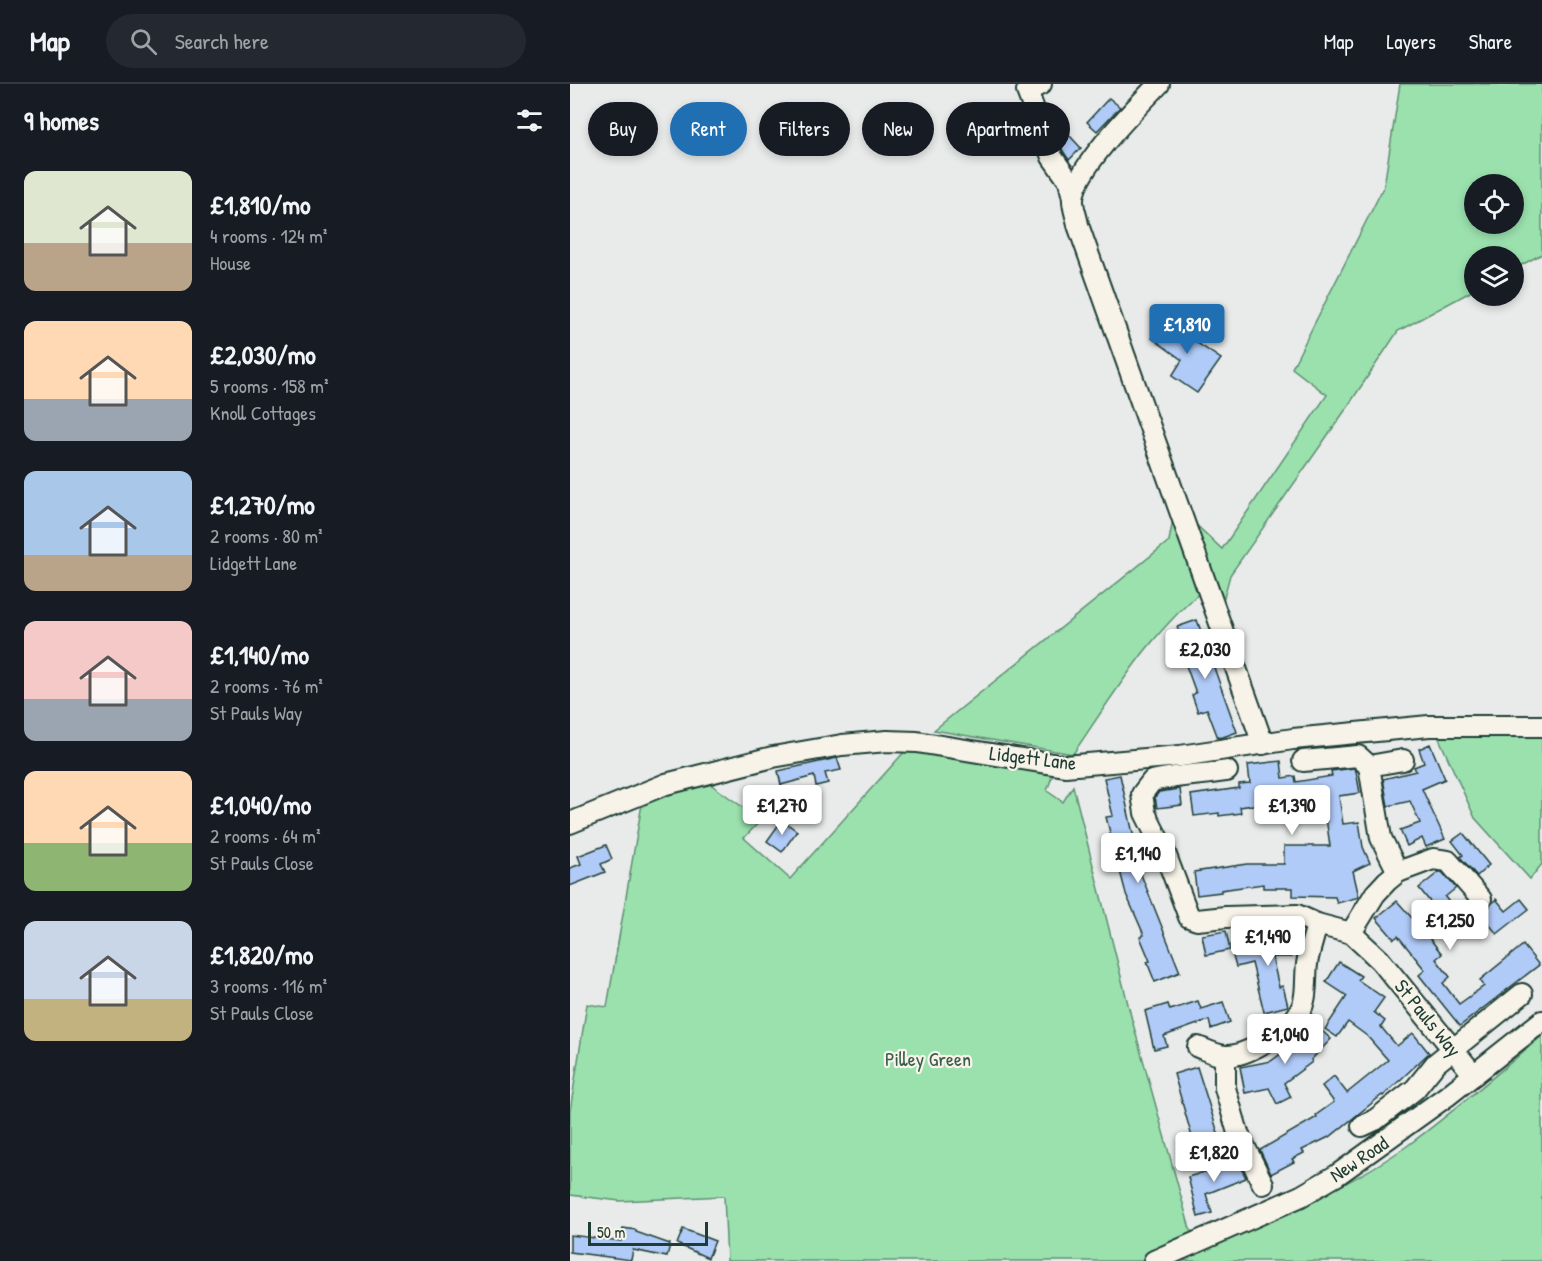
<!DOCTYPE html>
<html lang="en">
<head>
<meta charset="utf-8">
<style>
  :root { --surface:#171b24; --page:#242831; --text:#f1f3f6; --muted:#9ea1a6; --line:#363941; --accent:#1f6fb2 }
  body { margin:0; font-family:"Patrick Hand",sans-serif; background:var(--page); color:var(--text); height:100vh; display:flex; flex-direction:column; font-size:22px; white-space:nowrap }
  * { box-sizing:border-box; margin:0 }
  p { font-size:20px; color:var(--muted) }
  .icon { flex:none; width:33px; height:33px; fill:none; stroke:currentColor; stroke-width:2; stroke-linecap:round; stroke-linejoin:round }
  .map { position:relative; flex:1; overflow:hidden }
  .details { display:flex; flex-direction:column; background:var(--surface); width:570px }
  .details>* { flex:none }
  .guide { position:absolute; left:18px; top:18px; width:570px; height:54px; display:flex; gap:12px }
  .fabs { position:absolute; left:894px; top:90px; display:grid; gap:12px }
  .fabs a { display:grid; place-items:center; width:60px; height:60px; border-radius:50%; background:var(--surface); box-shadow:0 3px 9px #0003; font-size:30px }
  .scale { position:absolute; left:18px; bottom:15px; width:120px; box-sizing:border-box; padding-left:6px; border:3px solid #1f3d34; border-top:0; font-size:16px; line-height:21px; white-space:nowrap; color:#1f3d34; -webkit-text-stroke:4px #f7f3e8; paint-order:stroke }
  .price { position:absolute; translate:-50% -51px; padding:0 14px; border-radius:6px; background:#fff; color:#222; font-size:20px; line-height:39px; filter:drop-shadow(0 2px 3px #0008) }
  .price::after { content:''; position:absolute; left:50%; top:36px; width:18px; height:14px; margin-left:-9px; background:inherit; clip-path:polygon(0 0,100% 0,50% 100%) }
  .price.on { background:var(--accent); color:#fff }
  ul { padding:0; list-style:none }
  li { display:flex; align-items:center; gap:18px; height:150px; padding:0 24px }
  li span { display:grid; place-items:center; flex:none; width:168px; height:120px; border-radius:12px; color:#555 }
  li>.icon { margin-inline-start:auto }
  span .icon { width:72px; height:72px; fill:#fffc; stroke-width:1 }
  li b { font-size:26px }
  h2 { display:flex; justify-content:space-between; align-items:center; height:72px; padding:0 24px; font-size:26px }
  .chip { padding:0 21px; border-radius:27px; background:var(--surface); box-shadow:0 3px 9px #0003; font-size:21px; line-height:54px }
  .chip.on { background:var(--accent); color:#fff }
  header { display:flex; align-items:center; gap:36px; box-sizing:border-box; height:84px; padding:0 30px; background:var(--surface); border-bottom:2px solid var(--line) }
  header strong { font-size:28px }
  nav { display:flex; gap:33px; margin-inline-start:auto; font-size:21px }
  .search { width:420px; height:54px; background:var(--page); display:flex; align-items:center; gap:15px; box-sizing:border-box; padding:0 21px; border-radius:33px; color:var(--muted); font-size:22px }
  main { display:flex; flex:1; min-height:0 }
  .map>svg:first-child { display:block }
</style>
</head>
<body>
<header>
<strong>Map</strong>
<div class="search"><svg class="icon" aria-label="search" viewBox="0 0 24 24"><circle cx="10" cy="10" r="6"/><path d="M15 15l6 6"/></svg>Search here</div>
<nav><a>Map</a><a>Layers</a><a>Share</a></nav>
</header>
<main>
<section class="details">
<h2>9 homes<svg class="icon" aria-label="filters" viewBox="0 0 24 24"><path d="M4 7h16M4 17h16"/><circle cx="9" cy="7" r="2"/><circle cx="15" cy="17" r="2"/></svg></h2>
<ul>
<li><span style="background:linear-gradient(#dfe7d0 60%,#b9a48a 0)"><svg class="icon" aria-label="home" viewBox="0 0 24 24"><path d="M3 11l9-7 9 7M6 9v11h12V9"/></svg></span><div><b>£1,810/mo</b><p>4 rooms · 124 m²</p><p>House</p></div></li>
<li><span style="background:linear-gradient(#ffd9b3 65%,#9aa5b1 0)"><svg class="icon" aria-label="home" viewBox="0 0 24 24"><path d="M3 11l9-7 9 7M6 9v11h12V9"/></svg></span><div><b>£2,030/mo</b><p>5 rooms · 158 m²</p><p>Knoll Cottages</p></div></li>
<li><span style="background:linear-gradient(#a9c7e8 70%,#b9a48a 0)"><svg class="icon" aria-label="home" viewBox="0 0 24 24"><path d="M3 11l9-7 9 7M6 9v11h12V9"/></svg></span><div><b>£1,270/mo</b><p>2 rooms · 80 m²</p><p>Lidgett Lane</p></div></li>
<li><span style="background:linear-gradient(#f6c9c9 65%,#9aa5b1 0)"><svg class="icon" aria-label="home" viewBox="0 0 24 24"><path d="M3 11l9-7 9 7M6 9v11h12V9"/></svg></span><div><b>£1,140/mo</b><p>2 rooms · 76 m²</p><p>St Pauls Way</p></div></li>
<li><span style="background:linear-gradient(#ffd9b3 60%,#8fb573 0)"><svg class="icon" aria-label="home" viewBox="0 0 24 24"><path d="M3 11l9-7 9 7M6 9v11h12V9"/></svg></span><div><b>£1,040/mo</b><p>2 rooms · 64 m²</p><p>St Pauls Close</p></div></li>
<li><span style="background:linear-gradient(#c9d6e8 65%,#c2b280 0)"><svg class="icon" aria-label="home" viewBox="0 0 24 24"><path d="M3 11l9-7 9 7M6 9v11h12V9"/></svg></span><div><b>£1,820/mo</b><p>3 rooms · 116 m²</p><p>St Pauls Close</p></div></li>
</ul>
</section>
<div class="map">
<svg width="972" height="1177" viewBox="0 0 972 1177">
  <rect width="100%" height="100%" fill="#e9ebeb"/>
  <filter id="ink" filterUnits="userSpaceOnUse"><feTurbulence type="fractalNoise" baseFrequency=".0167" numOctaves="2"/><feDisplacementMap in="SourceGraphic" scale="12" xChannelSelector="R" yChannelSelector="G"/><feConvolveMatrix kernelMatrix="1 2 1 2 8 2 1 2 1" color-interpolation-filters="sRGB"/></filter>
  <g filter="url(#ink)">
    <!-- green -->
    <g fill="#9be1ae" stroke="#5d8f71" stroke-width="1.5" fill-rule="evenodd">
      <path d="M830 0H972V170L944 185V172H904V206L828 247 774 328 660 491 652 521 641 500C582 545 544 610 503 670L364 646 599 457 604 430 621 436 652 465 757 311 722 284 814 102ZM904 100H944V140H904Z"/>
      <polygon points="972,637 972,780 960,795 905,734 867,650"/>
      <path d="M336 666 484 687 477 707 493 718 503 702 562 936 620 1145 632 1163C703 1135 774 1106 837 1062 884 1028 928 989 972 952V1177H157L154 1112 50 1117 0 1111V1027L17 920 37 923 72 720 136 697 191 736 174 754 220 795Z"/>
    </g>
    <!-- building -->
    <g fill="#b1cbf8" stroke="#1f3d34" stroke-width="1.5">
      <polygon points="539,14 550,23 527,47 517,38"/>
      <polygon points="478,28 511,64 499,76 493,67"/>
      <polygon points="600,230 613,239 608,246 651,275 627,309 602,292 612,276 582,254"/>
      <polygon points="627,536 667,648 653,653 648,654 637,625 628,628 622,611 626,609 609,562 614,561 607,543"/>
      <polygon points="860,660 875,695 852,705 875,755 856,763 852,754 837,762 830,746 850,739 840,717 818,722 813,695 846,687 844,683 854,679 849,665"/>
      <polygon points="267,674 271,686 255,689 258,699 246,702 244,692 211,701 208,687"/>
      <polygon points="711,677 713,694 725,692 726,698 762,692 761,687 784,684 786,687 790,709 769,712 773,740 789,738 793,763 800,779 783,787 789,813 767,819 765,813 723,812 723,804 693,804 693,800 651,806 651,808 627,811 624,788 677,780 714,780 714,762 760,762 754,720 732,723 730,714 670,723 671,729 649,732 649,729 624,732 621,711 669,704 669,700 680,699 678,681"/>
      <polygon points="550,691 567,768 570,767 573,779 571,779 573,787 570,788 610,888 585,898 577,878 580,877 570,853 574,851 556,810 536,733 543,732 534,694"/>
      <polygon points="610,705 612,721 587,724 585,713 589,708"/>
      <polygon points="212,736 227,747 212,768 197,757"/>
      <polygon points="893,749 919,781 907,792 890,773 893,771 882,757"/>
      <polygon points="36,761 42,775 31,780 35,788 0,802 0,784 11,780 8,772"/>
      <polygon points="869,788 872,788 886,804 875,813 896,840 886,848 871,830 852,845 872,870 866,875 880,893 873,899 889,920 914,902 910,896 953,861 969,881 890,942 849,891 855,886 828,852 824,855 806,834 827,817 842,834 861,819 849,804"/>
      <polygon points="926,815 936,827 951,815 959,825 927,850 910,829 918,824"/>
      <polygon points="656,847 660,866 636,871 632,851"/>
      <polygon points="694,848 721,848 722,873 702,873 709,903 713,902 718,922 694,928 682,879 666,883 662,869 694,861"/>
      <polygon points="769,878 791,892 788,896 814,914 804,928 815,937 811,943 827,962 843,949 859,969 813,1012 812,1011 761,1052 732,1066 734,1069 722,1075 724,1078 701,1090 690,1066 747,1033 746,1031 764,1018 752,1002 764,992 777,1009 818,976 797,952 778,938 767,953 755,945 777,912 756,898"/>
      <polygon points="628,917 631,925 653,918 660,938 641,945 639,936 594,952 597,962 584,965 575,927 598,920 600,926"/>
      <polygon points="742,938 761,955 741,976 742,978 714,999 721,1013 707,1020 699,1004 675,1009 670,983 701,977 728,957 726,955"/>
      <polygon points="627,983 649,1052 624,1060 604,990"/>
      <polygon points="666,1073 676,1094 636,1110 642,1129 628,1133 618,1093 650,1083 649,1080"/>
      <polygon points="53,1144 66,1146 66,1148 100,1160 97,1173 63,1166 61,1176 0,1168 0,1151 51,1157"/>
      <polygon points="113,1145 145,1157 138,1174 107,1160"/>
    </g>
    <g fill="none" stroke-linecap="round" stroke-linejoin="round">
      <defs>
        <g id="minor">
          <polyline points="471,0 457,7 482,73 499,97 503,114"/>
          <path d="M589 0C566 24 507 82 503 114 502 122 507 133 508 141L693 660"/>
          <polyline points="733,677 788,672 799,682"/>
          <path d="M657 687C632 691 607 691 582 697L572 710 575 729 595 769 619 833 627 836 656 833 727 831 747 840 781 849 810 876 904 991"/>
          <polyline points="0,739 96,700 203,673 272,661 317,657 347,658 495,682 610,672 723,655 859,642 972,642"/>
          <polyline points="828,788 811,754 799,682 833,676"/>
          <polyline points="781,849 805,810 817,797 828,788 863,775 878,777 911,815"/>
          <path d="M628 963C636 966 646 971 655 972 676 973 718 947 729 929 738 915 735 896 737 880 739 866 744 853 747 840"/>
          <polyline points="655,972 655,1004 668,1049 693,1100"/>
          <polyline points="792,1042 805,1036 845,1005 866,979 952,910"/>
          <polyline points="584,1177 731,1112 767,1091 877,1012 972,937"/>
        </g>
      </defs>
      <!-- minor casing -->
      <use href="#minor" stroke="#1f3d34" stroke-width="24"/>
      <!-- minor -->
      <use href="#minor" stroke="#f7f3e8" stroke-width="20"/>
    </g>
  </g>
  <g text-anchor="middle" stroke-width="4.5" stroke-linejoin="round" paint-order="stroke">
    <!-- street labels -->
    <g font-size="20" fill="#1f3d34" stroke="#f7f3e8">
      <text transform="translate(463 674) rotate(7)" y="7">Lidgett Lane</text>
      <text transform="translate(858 934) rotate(51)" y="7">St Pauls Way</text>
      <text transform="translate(789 1075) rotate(-34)" y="7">New Road</text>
    </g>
    <!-- park labels -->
    <g font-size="20" fill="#385e4c" stroke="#f7f3e8">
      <text x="358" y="982">Pilley Green</text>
    </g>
  </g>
</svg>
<div class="fabs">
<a><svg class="icon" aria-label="locate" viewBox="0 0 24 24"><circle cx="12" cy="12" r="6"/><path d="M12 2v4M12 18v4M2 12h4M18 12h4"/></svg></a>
<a><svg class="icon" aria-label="layers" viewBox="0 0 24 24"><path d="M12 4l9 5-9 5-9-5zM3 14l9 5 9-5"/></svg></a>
</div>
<div class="scale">50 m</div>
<b class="price on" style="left:617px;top:271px">£1,810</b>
<b class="price" style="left:635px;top:596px">£2,030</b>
<b class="price" style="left:212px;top:752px">£1,270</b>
<b class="price" style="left:722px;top:752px">£1,390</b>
<b class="price" style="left:568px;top:800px">£1,140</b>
<b class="price" style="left:880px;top:867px">£1,250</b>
<b class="price" style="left:698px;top:883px">£1,490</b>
<b class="price" style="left:715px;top:981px">£1,040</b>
<b class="price" style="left:644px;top:1099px">£1,820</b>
<div class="guide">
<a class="chip">Buy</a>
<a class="chip on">Rent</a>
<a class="chip">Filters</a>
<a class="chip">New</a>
<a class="chip">Apartment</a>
</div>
</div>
</main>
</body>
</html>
